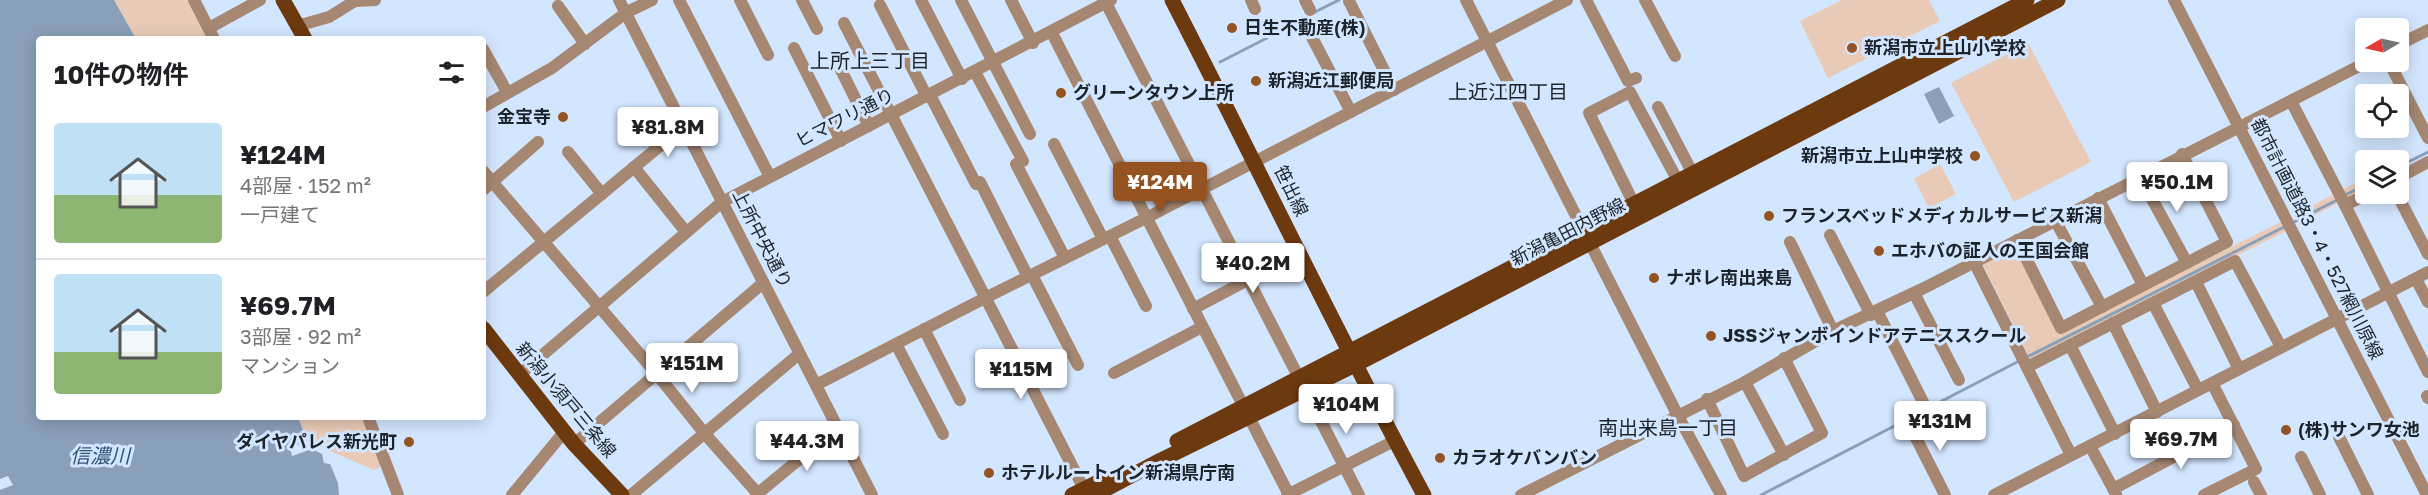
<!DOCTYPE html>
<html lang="ja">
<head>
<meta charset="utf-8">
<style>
  :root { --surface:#fff; --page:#f2f2f2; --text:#202124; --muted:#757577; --line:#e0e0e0; --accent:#945320 }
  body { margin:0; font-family:"Golos Text","Noto Sans JP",sans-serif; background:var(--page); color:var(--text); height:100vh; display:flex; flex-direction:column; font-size:22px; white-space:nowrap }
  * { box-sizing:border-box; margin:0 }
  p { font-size:20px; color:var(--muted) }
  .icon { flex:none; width:33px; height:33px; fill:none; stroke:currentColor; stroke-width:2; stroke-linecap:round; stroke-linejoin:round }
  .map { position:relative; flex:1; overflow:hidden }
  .panel { position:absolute; left:36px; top:36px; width:450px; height:384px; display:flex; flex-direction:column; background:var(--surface); border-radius:6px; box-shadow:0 3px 15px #0003 }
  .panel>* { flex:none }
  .needle { width:39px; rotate:261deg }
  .tools { position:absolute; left:2355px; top:18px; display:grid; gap:12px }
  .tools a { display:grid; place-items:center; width:54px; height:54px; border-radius:6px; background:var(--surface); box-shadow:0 3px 15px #0003; font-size:30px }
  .price { position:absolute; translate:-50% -51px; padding:0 14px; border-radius:6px; background:#fff; color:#222; font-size:20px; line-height:39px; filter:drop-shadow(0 2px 3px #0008) }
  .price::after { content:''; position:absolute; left:50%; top:36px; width:18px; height:14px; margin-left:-9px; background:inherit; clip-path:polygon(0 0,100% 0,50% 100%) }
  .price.active { background:var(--accent); color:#fff }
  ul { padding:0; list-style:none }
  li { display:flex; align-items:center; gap:18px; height:150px; padding:0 18px }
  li+li { border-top:2px solid var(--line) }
  li span { display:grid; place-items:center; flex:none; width:168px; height:120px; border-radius:6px; color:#555 }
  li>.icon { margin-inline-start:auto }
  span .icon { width:72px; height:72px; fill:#fffc; stroke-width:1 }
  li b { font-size:26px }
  h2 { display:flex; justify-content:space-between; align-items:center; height:72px; padding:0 18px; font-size:26px }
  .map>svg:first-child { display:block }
</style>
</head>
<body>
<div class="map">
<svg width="2428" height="495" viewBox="0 0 2428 495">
  <rect width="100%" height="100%" fill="#d3e6ff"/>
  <!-- green -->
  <g fill="#e8cab6">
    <polygon points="114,0 189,0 210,39 136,39"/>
    <polygon points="1842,0 1929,0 1940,21 1828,78 1800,21"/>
    <polygon points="2028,43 2091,162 2014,202 1951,83"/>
    <polygon points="1940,164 1956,194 1929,208 1914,179"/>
    <polygon points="2365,178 2365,189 2300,223 2294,215"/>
    <polygon points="2281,222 2286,231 2030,359 1982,263 2015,244 2060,333"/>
    <polygon points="298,417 364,417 382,466 374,470 307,441"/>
  </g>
  <!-- water -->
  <g fill="#8a9fba">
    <polygon points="0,0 114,0 136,39 39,39 39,417 298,417 307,441 290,448 292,456 312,449 322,454 324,463 330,464 338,483 339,495 0,495 0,490 13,485 8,476 0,479"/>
    <polygon points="1939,87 1954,116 1939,124 1924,94"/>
  </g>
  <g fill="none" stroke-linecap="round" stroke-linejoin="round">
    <!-- stream -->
    <g stroke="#8a9fba" stroke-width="3">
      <polyline points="1313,13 1339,0"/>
      <polyline points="1277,32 1299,21"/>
      <polyline points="1220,62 1267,38"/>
      <polyline points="2398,167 2428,152"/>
      <polyline points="2345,195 2366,185"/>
      <polyline points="2292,223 2339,199"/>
      <polyline points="2027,357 2286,226"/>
      <polyline points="1909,418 2021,360"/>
      <polyline points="1761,495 1904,421"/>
    </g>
    <!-- minor -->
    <g stroke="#a68772" stroke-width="12">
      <polyline points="194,0 214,39"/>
      <polyline points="619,0 872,495"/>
      <polyline points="679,0 770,177"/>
      <polyline points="740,0 768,55"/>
      <polyline points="802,0 817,29"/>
      <polyline points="921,0 962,79"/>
      <polyline points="961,0 1030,134"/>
      <polyline points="1011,0 1033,43"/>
      <polyline points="1251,0 1255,9"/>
      <polyline points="1305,0 1310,10"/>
      <polyline points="1466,0 1677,414 1721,495"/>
      <polyline points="1586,0 1628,81 1636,78"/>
      <polyline points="1645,0 1675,56"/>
      <polyline points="2174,0 2427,495"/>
      <polyline points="1349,1 1394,90"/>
      <polyline points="1106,3 1299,378"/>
      <polyline points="880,5 927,97"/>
      <polyline points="558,6 585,44"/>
      <polyline points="1304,22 1351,112"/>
      <polyline points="844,23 1084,489"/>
      <polyline points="297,26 329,17 355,1 375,0"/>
      <polyline points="209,28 260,0"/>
      <polyline points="1052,33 1289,495"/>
      <polyline points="2398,45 2428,30"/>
      <polyline points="794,48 841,141"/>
      <polyline points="483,49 507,92"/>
      <polyline points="835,58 869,126"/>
      <polyline points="2389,62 2428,138"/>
      <polyline points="975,72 1023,161"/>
      <polyline points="930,95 976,184"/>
      <polyline points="2291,101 2345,205"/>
      <polyline points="483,107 552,68 627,12 652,0"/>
      <polyline points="1658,107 1693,174"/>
      <polyline points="1054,144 1103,239"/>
      <polyline points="568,152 602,194"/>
      <polyline points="1016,164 1065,258"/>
      <polyline points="634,167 686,232"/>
      <polyline points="483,171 656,373 705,434 759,495"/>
      <polyline points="2140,177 2187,263"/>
      <polyline points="2398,178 2428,162"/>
      <polyline points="980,182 1028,277"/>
      <polyline points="483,190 538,142"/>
      <polyline points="2368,194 2345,205 2428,372"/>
      <polyline points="2397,194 2428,254"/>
      <polyline points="2098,198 2143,285"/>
      <polyline points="1634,204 1589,113 1630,92 1678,181"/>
      <polyline points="2055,220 2102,307"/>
      <polyline points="1830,235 1871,315"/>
      <polyline points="1110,236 1146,306"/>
      <polyline points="2017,240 2061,328 2227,242 2182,154"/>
      <polyline points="1790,242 1833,331"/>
      <polyline points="1974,262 2071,455"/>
      <polyline points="1032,275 1078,365"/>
      <polyline points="2416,279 2428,302"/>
      <polyline points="2196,282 2239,369"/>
      <polyline points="483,292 684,126"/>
      <polyline points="1914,293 1959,380"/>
      <polyline points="2153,303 2198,390"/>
      <polyline points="1193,309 1300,252"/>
      <polyline points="1877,311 1925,406"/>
      <polyline points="2113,323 2157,412"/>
      <polyline points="924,329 960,400"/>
      <polyline points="896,344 943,434"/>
      <polyline points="2070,345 2115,434"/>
      <polyline points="2027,367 2235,261 2281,347"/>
      <polyline points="1114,373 1202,327"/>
      <polyline points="519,375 722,202 1111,0"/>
      <polyline points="1745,382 1784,455"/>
      <polyline points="816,385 985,298 1146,218 1567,0"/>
      <polyline points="1305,390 1359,495"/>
      <polyline points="2427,396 2428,398"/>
      <polyline points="1707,399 1744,476 1822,433 1784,358"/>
      <polyline points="368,417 398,495"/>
      <polyline points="1908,422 1945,495"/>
      <polyline points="2339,437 2368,495"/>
      <polyline points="574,444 763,283"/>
      <polyline points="2090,446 2116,494"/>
      <polyline points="2301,457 2320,495"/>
      <polyline points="2254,482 2261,495"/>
      <polyline points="2113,489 2234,425"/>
      <polyline points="512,495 564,432"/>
      <polyline points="631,495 799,354"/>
      <polyline points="756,495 837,428"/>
      <polyline points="1287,495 1394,441"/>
      <polyline points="1521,495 1745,382 1833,331 1922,289 2367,62"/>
      <polyline points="1994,495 2428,272"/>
      <polyline points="2204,495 2256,469 2212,383"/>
    </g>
    <!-- major -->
    <g stroke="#6d390e" stroke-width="15">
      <polyline points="283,0 305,39"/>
      <path d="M1172 0C1257 165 1336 332 1424 495"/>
      <polyline points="483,328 574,444 622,495"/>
      <polyline points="1177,441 2027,0"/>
      <polyline points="1072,495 1106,478"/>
      <polyline points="1095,495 1161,460 1355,365 2058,0"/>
    </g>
  </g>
  <!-- markers -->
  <g fill="#945320" stroke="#d3e6ff" stroke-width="2">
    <circle cx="1232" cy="28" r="6"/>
    <circle cx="1852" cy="48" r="6"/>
    <circle cx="1256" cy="81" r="6"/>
    <circle cx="1061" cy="93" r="6"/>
    <circle cx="563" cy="117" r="6"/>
    <circle cx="1975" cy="156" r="6"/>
    <circle cx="1769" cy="216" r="6"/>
    <circle cx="1879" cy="251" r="6"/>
    <circle cx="1654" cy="278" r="6"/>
    <circle cx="1711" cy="336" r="6"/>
    <circle cx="2286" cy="430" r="6"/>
    <circle cx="409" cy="442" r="6"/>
    <circle cx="1440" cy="458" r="6"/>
    <circle cx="989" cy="473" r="6"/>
  </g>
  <g text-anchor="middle" stroke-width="6" stroke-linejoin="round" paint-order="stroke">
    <!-- poi labels -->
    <g font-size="18" font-weight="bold" fill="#1c232c" stroke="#d3e6ff" text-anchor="start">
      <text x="1244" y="34">日生不動産(株)</text>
      <text x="1864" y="54">新潟市立上山小学校</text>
      <text x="1268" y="87">新潟近江郵便局</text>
      <text x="1073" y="99">グリーンタウン上所</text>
      <text x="551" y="123" text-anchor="end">金宝寺</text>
      <text x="1963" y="162" text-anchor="end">新潟市立上山中学校</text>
      <text x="1781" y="222">フランスベッドメディカルサービス新潟</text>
      <text x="1891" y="257">エホバの証人の王国会館</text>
      <text x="1666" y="284">ナポレ南出来島</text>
      <text x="1723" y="342">JSSジャンボインドアテニススクール</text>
      <text x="2298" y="436">(株)サンワ女池</text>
      <text x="397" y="448" text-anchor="end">ダイヤパレス新光町</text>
      <text x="1452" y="464">カラオケバンバン</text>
      <text x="1001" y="479">ホテルルートイン新潟県庁南</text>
    </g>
    <!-- street labels -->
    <g font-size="18" fill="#1c232c" stroke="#d3e6ff">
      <text transform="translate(845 118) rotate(-27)" y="6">ヒマワリ通り</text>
      <text transform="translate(1291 191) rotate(64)" y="6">笹出線</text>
      <text transform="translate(1568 232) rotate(-27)" y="6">新潟亀田内野線</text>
      <text transform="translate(762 239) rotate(63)" y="6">上所中央通り</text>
      <text transform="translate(2317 239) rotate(63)" y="6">都市計画道路3・4・527網川原線</text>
      <text transform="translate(566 400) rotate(50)" y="6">新潟小須戸三条線</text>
    </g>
    <!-- neighbourhood labels -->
    <g font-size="20" fill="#1c232c" stroke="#d3e6ff">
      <text x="870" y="68">上所上三丁目</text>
      <text x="1508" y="99">上近江四丁目</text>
      <text x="1668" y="435">南出来島一丁目</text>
    </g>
    <!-- water labels -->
    <g font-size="20" font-style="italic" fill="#32527a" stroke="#d3e6ff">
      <text x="100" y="463">信濃川</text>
    </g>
  </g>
</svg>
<div class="tools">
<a><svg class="needle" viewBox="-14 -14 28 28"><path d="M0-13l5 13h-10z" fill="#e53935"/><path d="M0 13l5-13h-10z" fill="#757577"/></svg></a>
<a><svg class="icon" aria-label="locate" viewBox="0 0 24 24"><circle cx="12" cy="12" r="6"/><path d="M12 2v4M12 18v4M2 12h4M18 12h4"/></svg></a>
<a><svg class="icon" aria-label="layers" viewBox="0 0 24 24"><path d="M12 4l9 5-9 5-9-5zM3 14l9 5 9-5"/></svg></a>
</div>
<b class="price" style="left:668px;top:158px">¥81.8M</b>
<b class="price active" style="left:1160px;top:213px">¥124M</b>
<b class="price" style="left:2177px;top:213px">¥50.1M</b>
<b class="price" style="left:1253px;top:294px">¥40.2M</b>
<b class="price" style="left:692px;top:394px">¥151M</b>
<b class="price" style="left:1021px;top:400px">¥115M</b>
<b class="price" style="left:1346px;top:435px">¥104M</b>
<b class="price" style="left:1940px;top:452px">¥131M</b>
<b class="price" style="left:2181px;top:470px">¥69.7M</b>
<b class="price" style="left:807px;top:472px">¥44.3M</b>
<section class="panel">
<h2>10件の物件<svg class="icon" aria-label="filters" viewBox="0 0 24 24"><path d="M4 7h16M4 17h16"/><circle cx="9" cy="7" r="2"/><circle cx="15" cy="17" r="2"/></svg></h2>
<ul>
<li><span style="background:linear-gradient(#bfe0f5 60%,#8fb573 0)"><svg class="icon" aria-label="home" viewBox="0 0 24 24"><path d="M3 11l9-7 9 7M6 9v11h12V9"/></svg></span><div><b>¥124M</b><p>4部屋 · 152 m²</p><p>一戸建て</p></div></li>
<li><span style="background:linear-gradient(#bfe0f5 65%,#8fb573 0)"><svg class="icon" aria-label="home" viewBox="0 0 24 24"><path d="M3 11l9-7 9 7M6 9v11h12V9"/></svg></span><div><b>¥69.7M</b><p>3部屋 · 92 m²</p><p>マンション</p></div></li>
</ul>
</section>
</div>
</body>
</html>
